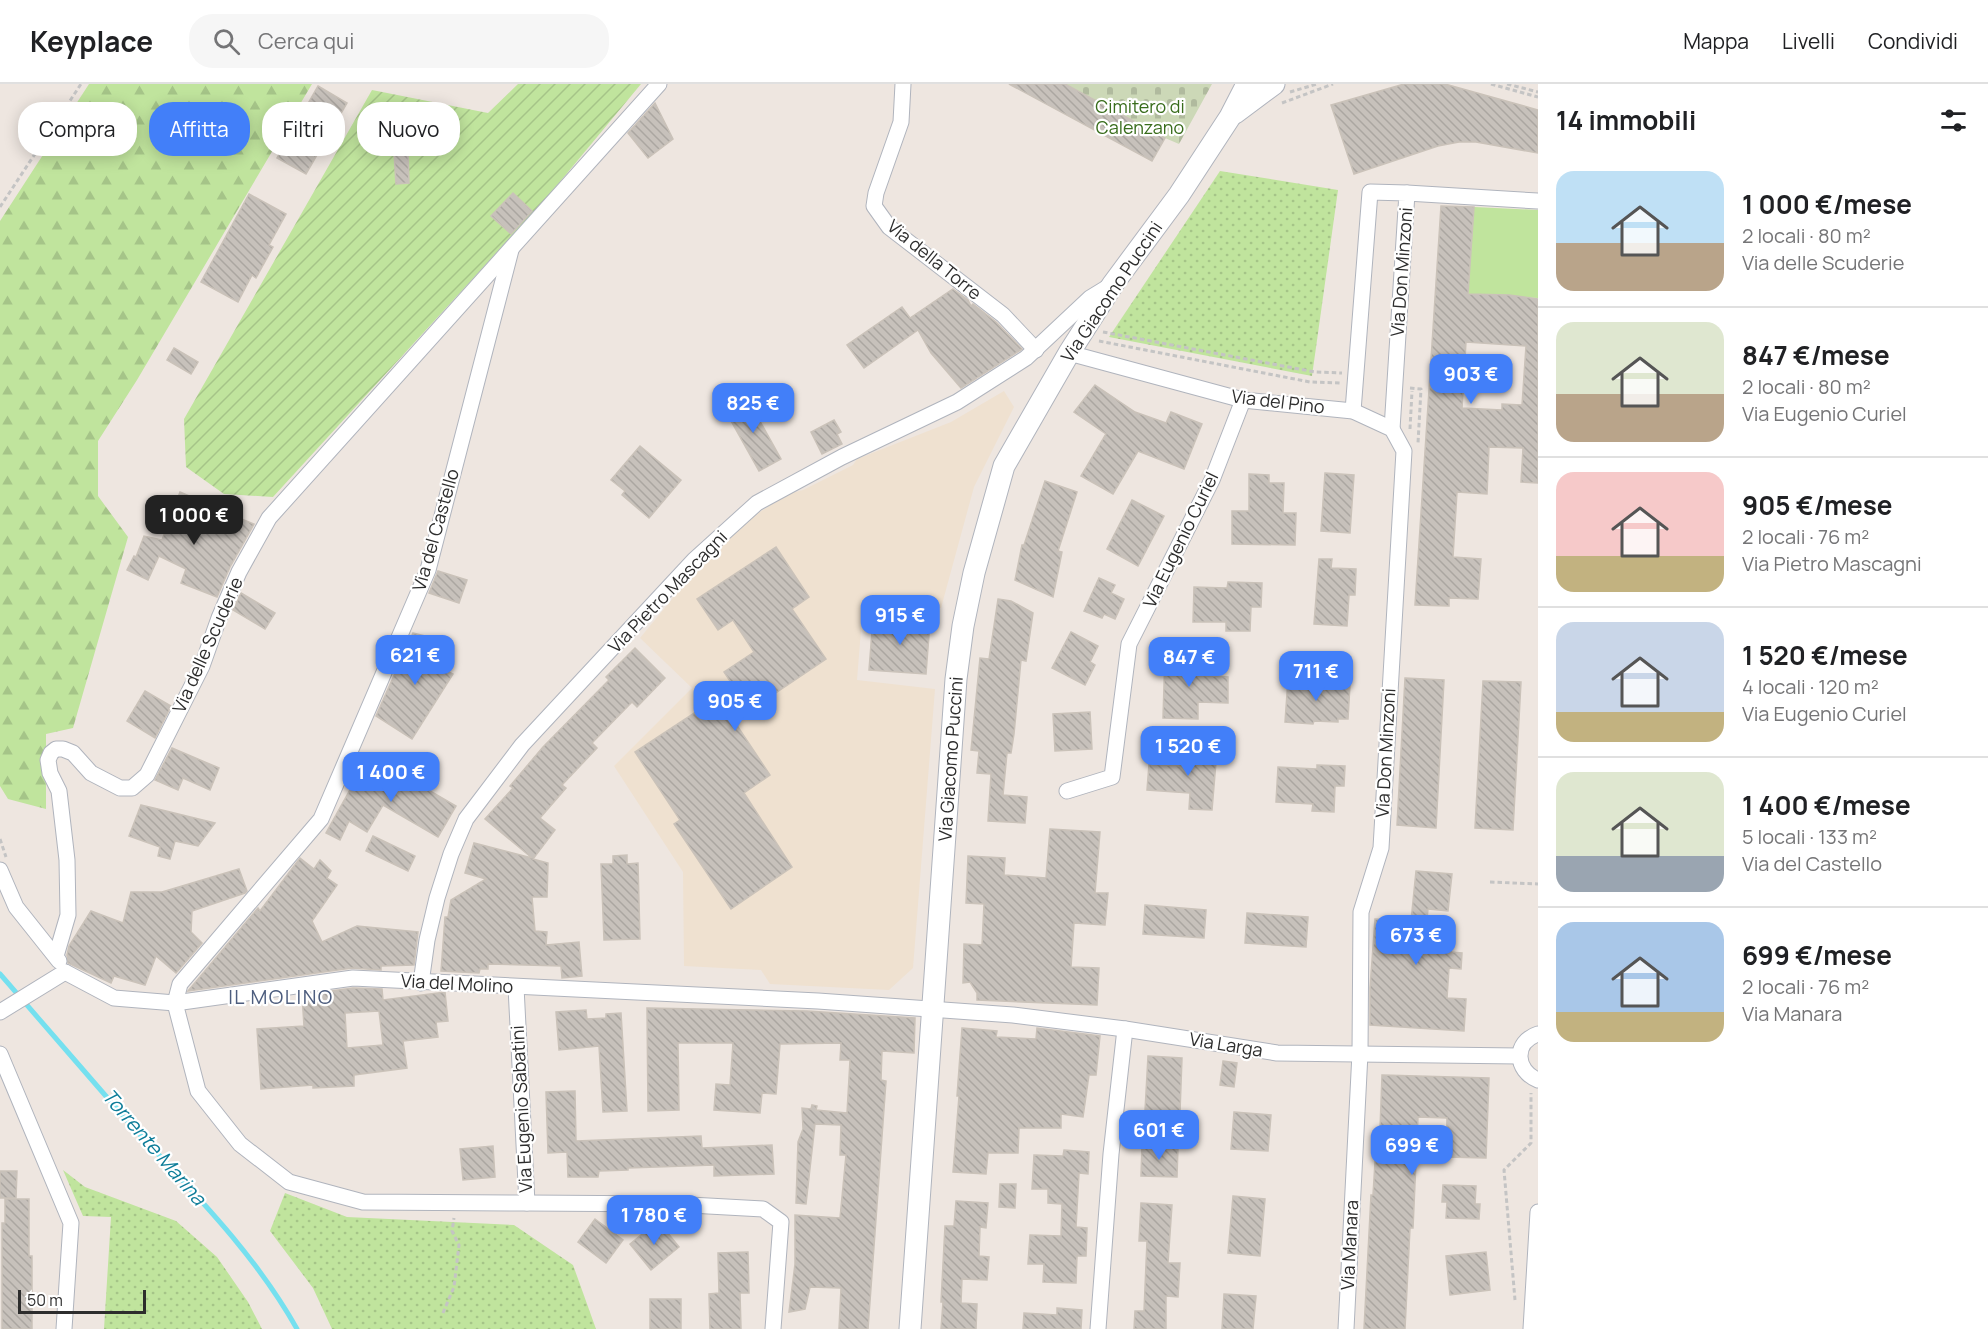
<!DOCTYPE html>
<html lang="it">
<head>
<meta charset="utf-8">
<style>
  :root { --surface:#fff; --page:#f6f6f6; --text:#202124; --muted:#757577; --line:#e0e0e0; --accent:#427ff9 }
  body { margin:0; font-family:Manrope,sans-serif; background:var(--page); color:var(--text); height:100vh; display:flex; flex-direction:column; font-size:22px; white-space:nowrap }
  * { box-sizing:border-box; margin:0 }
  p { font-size:20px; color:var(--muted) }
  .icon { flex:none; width:33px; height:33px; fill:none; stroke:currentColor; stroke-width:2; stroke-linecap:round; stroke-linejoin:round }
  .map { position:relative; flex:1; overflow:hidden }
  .details { display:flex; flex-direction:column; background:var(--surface); width:450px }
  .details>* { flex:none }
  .hud { position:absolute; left:18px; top:18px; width:570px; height:54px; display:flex; gap:12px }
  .scale { position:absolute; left:18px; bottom:15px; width:128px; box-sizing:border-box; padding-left:6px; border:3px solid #2d2d2d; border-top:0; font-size:16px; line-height:21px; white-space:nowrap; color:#2d2d2d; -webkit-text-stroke:4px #fff; paint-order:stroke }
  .price { position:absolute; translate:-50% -51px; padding:0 14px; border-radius:12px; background:var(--accent); color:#fff; font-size:20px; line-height:39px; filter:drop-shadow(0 2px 3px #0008) }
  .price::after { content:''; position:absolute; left:50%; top:36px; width:18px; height:14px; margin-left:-9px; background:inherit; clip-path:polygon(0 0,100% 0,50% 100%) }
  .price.current { background:#222; color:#fff }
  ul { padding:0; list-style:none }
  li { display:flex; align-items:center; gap:18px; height:150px; padding:0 18px }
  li+li { border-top:2px solid var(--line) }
  li span { display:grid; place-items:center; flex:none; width:168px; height:120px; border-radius:18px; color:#555 }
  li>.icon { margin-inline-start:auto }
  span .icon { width:72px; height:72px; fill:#fffc; stroke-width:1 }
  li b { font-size:26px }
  h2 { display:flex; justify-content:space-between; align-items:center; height:72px; padding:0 18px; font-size:26px }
  .tag { padding:0 21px; border-radius:24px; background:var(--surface); box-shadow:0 3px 15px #0003; font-size:21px; line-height:54px }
  .tag.current { background:var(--accent); color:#fff }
  header { display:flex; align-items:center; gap:36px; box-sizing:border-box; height:84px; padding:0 30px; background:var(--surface); border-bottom:2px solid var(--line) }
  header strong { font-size:28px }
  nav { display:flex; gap:33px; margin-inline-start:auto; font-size:21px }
  .search { width:420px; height:54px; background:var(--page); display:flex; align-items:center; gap:15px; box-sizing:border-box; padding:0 21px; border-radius:24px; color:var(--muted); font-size:22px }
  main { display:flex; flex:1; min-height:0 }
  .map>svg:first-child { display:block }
</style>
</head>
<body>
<header>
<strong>Keyplace</strong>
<div class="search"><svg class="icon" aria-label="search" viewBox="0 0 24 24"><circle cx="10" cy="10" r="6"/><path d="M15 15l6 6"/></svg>Cerca qui</div>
<nav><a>Mappa</a><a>Livelli</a><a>Condividi</a></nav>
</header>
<main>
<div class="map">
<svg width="1538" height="1245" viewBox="0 0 1538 1245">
  <defs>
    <pattern id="forest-firs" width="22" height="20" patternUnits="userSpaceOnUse" patternTransform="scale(1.5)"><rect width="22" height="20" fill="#c0e49d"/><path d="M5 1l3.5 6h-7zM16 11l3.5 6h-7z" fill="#a5c488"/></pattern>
    <pattern id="cemetery-stones" width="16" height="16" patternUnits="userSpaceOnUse" patternTransform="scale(1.5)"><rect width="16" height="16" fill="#ccd8b7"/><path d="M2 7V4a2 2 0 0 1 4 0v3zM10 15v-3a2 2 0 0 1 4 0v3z" fill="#b0ba9e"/></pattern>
    <pattern id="park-dots" width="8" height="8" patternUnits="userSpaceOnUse" patternTransform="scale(1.5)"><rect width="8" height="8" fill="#c0e49d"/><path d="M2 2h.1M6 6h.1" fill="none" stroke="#a5c488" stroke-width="1.8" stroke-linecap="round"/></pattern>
    <pattern id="garden-furrows" width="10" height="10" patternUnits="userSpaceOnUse" patternTransform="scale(1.5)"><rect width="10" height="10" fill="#c0e49d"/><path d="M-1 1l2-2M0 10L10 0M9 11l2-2" fill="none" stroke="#a5c488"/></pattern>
    <pattern id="building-back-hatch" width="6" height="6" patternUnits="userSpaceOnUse" patternTransform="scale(1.5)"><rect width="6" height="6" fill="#c7c1bb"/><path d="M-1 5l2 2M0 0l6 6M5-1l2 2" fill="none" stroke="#aba6a1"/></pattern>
  </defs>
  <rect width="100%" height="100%" fill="#eee6e0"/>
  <!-- education -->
  <polygon fill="#efe1d0" points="1004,307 1014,323 974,403 941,524 863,521 857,596 935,605 913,884 889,906 770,900 761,886 684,882 683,788 614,682 692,604 640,554 701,480 752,433 788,410 803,406 853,381 857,375 951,338"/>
  <!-- grass -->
  <polygon fill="#c0e49d" points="1474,123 1538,126 1538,214 1468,210"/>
  <!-- forest -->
  <polygon fill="url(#forest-firs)" points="89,0 312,0 137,296 98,357 98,412 128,453 73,644 46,650 46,725 8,715 0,702 0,137"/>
  <!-- cemetery -->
  <polygon fill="url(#cemetery-stones)" points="1009,0 1212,0 1179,60 1165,54 1152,77"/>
  <!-- park -->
  <g fill="url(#park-dots)">
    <polygon points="1220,87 1338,106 1312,292 1109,253"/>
    <polygon points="63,1086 85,1103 176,1137 217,1173 248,1218 262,1245 104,1245 111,1133 83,1132"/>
    <polygon points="285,1109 347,1133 514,1141 573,1181 596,1245 332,1245 313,1204 270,1147"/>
  </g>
  <!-- garden -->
  <polygon fill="url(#garden-furrows)" points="518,0 641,0 544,117 273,413 224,410 186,383 184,335 372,6 488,29"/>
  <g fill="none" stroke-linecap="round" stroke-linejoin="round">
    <!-- stream -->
    <path stroke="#75e0ef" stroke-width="5" d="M0 890C44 940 87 991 131 1041 190 1105 254 1168 297 1245"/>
  </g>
  <!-- building -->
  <g fill="url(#building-back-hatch)" stroke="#cac2b9" stroke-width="1.5" fill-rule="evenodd">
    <polygon points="1009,0 1065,0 1165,54 1152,77"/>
    <polygon points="1404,0 1445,0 1538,26 1538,69 1476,58 1459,58 1438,62 1354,90 1331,21"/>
    <polygon points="318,2 347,19 306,90 277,74"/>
    <polygon points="655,19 673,55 648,74 628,49"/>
    <polygon points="408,68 409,99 396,100 394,69"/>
    <polygon points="513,109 532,127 511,150 491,132"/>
    <polygon points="249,110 286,130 269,161 273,163 256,194 252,191 238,218 201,198"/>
    <path d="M1441 122 1474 123 1468 210 1509 211 1538 215V399L1521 398 1523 364 1489 363 1487 410 1457 408 1453 473 1481 475 1478 515 1449 514V522L1415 521ZM1466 258 1526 262 1522 321 1502 320V326L1462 324Z"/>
    <polygon points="953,205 968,216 971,222 973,220 996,238 1022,265 961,304 931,269 918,246 864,284 847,261 902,223 910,234"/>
    <polygon points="174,264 198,278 191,290 167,276"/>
    <polygon points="1095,301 1135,328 1166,339 1171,328 1202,340 1184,385 1138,367 1113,410 1081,392 1106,350 1074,328"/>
    <polygon points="747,314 781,375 759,387 725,326"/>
    <polygon points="834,336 841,348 837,350 842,360 822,370 811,348"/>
    <polygon points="640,362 681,396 649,434 622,411 625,407 611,396"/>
    <polygon points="1325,389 1354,391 1350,449 1321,447"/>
    <polygon points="1249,390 1269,391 1269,399 1284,399 1283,429 1296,429 1295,461 1232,460 1232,427 1249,427"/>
    <polygon points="1045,397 1077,408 1058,467 1062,468 1053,513 1015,496 1022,461 1024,461"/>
    <polygon points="180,408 205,419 200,430 229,442 232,431 254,440 230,483 217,513 181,499 186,485 159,472 148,496 127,486 134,472 136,473 144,452 162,456"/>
    <polygon points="1132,416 1164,432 1138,482 1107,465"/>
    <polygon points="776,463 809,513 792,525 826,575 734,637 770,691 744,709 792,783 731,825 674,740 680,736 635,668 734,603 724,588 754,568 733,536 718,546 697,515"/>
    <polygon points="1319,475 1332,475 1331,484 1356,485 1355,511 1349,511 1347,542 1314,540"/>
    <polygon points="438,487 467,496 459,519 429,509"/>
    <polygon points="1099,494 1115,501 1111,509 1124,515 1115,535 1104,530 1102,534 1084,527"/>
    <polygon points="1228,498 1262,499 1261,523 1251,523 1250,547 1226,547 1226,538 1193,538 1194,503 1227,504"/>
    <polygon points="241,509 275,529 265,545 233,526"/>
    <polygon points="998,515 1011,517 1033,529 1026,577 1021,576 1014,650 1011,669 1007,669 1003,711 1027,713 1025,739 988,737 991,690 977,689 979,667 971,666 980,574 989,575"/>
    <polygon points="873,535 930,538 926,590 869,586"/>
    <polygon points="1071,548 1098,562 1090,578 1095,581 1085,601 1052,584"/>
    <polygon points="413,549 445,557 433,580 453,590 412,655 376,632"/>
    <polygon points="635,564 665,594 637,623 632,618 592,659 597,664 562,701 566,704 540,734 555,746 533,775 548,779 547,813 532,813 535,847 547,848 546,861 579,858 582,892 562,894 561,882 488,880 488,885 480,885 479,889 441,887 445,833 448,833 451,816 486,795 465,789 474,759 532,774 485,735 513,704 510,702 543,663 609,596 606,593"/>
    <polygon points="1165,569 1192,570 1191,591 1228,593 1228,619 1198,618 1198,635 1163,634"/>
    <polygon points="1405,594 1444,596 1436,744 1397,741"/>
    <polygon points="1288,595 1350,601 1348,635 1338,635 1338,638 1314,637 1313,640 1285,638"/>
    <polygon points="1483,597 1521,598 1513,746 1475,744"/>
    <polygon points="145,607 171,622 155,654 127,637"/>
    <polygon points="1090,628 1092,665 1055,667 1053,630"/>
    <polygon points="1181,663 1217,666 1212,726 1189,725 1190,709 1147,706 1149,680 1180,682"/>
    <polygon points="172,664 219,684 210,706 183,694 178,706 155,696"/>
    <polygon points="377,676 456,722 438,753 383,721 367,748 349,737 340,756 326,749 356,695 363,699"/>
    <polygon points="1317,681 1345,682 1344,702 1335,702 1334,728 1312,727 1313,720 1276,718 1278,683 1317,685"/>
    <polygon points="141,721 162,726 215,739 198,762 175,757 170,775 158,772 160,763 129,752"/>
    <polygon points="1050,745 1100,748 1095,809 1108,809 1105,841 1074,839 1071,883 1099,884 1097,921 977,916 977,909 970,898 963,899 964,860 982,861 984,820 966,819 968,772 1005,774 1004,791 1046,794"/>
    <polygon points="373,752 415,772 408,787 366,767"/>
    <polygon points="627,771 627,780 638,779 640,855 604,856 601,780 613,780 613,772"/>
    <polygon points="300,774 314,785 320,776 331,787 327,794 337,801 312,837 322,858 357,842 418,848 414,881 381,882 381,886 352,884 188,907 258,824 260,827"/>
    <polygon points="239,785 247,807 245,809 192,827 191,848 202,859 176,889 156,872 145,901 114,892 111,899 68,879 67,871 69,862 91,827 123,839 131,808 162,808"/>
    <polygon points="1416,787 1452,790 1448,827 1428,825 1425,856 1451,857 1451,868 1462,869 1461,885 1449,884 1447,914 1466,915 1464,947 1370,941 1370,904 1375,835 1411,837"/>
    <polygon points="1145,821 1206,826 1204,854 1143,850"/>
    <polygon points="1247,829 1308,833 1306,863 1245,859"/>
    <path d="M353 904 382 905 383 916 445 908 448 937 436 938 438 953 403 957 407 984 354 991V1002L313 1004V1001L261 1005 257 945 304 942 302 911ZM379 927 383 961 347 964 345 929Z"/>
    <polygon points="647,924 807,927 915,934 914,969 882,967 881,996 886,997 868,1245 839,1245 841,1204 810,1203 805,1225 789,1228 795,1180 795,1131 840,1134 846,1071 840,1071 841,1041 815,1040 806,1120 796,1119 798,1058 803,1045 802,1024 811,1025 812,1021 817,1022 816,1026 847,1029 850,976 840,976 841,959 780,960 776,1010 762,1009 760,1029 714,1026 716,1000 730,1001 733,959 678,959 679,1026 648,1027"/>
    <polygon points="586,926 587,935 606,934 606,930 621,929 627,1027 603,1028 599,962 559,966 556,928"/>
    <polygon points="962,944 997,947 996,953 1036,955 1037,944 1100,952 1096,991 1089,991 1083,1033 1061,1030 1061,1044 1019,1044 1018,1069 988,1069 986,1090 953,1088 959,1012 957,1012"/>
    <polygon points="1148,972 1182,974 1180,1028 1145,1027"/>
    <polygon points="1223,977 1237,979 1234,1003 1220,1001"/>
    <polygon points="1382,991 1489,994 1486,1074 1446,1073 1447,1034 1418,1033 1413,1144 1410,1144 1405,1245 1364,1245 1371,1111 1373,1111 1377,1045 1380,1045"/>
    <polygon points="575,1007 576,1057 701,1052 702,1064 772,1061 774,1090 714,1092 714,1081 628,1084 628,1086 599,1087 598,1093 568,1093 567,1068 548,1069 546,1008"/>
    <polygon points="1234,1028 1271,1031 1268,1067 1231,1065"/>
    <polygon points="1142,1061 1178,1063 1177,1093 1141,1092"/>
    <polygon points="493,1062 495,1093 463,1096 460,1065"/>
    <polygon points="1064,1066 1089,1068 1088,1090 1079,1089 1076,1143 1087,1144 1086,1172 1077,1172 1076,1199 1043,1198 1044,1180 1028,1180 1030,1151 1061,1152 1062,1120 1048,1119 1048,1105 1032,1105 1034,1071 1063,1072"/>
    <polygon points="0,1087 17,1087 16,1114 0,1114"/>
    <polygon points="1000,1100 1016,1100 1015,1124 999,1123"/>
    <polygon points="1443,1101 1476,1102 1475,1120 1480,1120 1479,1135 1446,1134 1447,1118 1442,1118"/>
    <polygon points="1233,1112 1265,1115 1260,1172 1228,1169"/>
    <polygon points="5,1115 29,1115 29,1172 32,1172 32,1245 2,1245 2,1139 5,1139"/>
    <polygon points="956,1117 988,1119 986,1144 980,1143 979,1172 989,1173 987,1196 962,1195 961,1219 977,1220 976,1245 941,1245 943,1218 941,1218 945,1142 954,1142"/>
    <polygon points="1141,1119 1172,1121 1168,1179 1180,1179 1178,1213 1166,1212 1166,1245 1134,1245 1135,1227 1144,1227 1147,1157 1139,1157"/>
    <polygon points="595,1135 623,1156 606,1179 578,1158"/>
    <polygon points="658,1137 679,1163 651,1186 630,1160"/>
    <polygon points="748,1168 749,1209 740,1209 741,1245 710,1245 709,1210 719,1209 718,1169"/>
    <polygon points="1486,1168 1490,1206 1450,1211 1446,1172"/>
    <polygon points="1224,1210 1256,1212 1253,1245 1222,1245"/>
    <rect x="650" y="1215" width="31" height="30"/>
    <polygon points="1057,1224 1082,1226 1081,1245 1023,1245 1024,1229 1057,1231"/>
  </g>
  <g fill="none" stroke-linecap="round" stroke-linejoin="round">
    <defs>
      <g id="street">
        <polyline points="903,0 901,38 876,109 874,122 889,143 1003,231 1036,266"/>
        <polyline points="1407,109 1538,117"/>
        <polyline points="511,166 428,486 321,735 180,900 175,919 198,1007 240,1060 289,1098 363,1118 527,1119 516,903"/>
        <polyline points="1069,269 1243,316 1353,327 1392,345 1404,367 1381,764 1361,828 1360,969 1346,1245"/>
        <polyline points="1353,327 1370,108 1407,109 1392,345"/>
        <polyline points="1067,707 1112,693 1129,560 1212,396 1243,316"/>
        <polyline points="0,786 16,823 59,877"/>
        <polyline points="56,872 68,831 67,776 59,707 50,689 48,676 51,669 56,665 63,665 73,669 91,689 120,704 132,704 147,691 202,582 219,534 239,488 269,434 659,0"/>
        <polyline points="65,888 114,914 175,919 353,894 818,917 1013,931 1125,945 1277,969 1519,972"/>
        <polyline points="421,899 427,856 437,814 451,770 466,735 522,661 694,476 757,419 842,373 957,318 1026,274 1090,214 1108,203"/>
        <polyline points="0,928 65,888"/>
        <path d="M1538 950C1513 958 1515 987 1538 996"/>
        <polyline points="0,970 71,1139 64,1245"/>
        <polyline points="527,1119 672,1120 763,1125 781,1138 773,1245"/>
        <polyline points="1098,1245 1111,1070 1125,945"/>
        <polyline points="1531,1245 1538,1128"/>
      </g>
      <g id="secondary">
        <polyline points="1235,29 1274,0"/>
        <polyline points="910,1245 956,595 963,542 974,489 1004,382 1069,269 1113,200 1179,111 1230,33 1247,0"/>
      </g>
    </defs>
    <!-- street casing -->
    <use href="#street" stroke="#b0b4bd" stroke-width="17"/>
    <!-- secondary casing -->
    <use href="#secondary" stroke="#b0b4bd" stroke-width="23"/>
    <!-- path -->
    <g stroke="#c4c4c4" stroke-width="3" stroke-dasharray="4.5 3" stroke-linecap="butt">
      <polyline points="1491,0 1538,13"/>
      <polyline points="1507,0 1538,8"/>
      <polyline points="1290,8 1317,0"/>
      <polyline points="1282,19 1333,0"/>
      <polyline points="0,123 81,0"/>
      <polyline points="1103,248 1315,288 1342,289"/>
      <polyline points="1099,257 1310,298 1340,299"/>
      <polyline points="1410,304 1421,305 1418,359"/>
      <polyline points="1410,345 1412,307"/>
      <polyline points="0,755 6,773"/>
      <polyline points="1490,798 1538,800"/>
      <polyline points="1515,1216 1504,1086 1531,1059 1531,1009"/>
      <polyline points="443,1229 454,1203 459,1161 452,1147 454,1134"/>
    </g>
    <!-- street -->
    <use href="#street" stroke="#fff" stroke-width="15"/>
    <!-- secondary -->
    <use href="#secondary" stroke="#fff" stroke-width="21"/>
  </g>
  <g text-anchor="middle" stroke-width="4.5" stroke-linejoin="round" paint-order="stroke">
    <!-- park labels -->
    <g font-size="18" fill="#386c1b" stroke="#fff">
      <text x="1140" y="29">Cimitero di<tspan x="1140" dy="21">Calenzano</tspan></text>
    </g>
    <!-- street labels -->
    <g font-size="18" fill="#2d2d2d" stroke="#fff">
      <text transform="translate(934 176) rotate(39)" y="6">Via della Torre</text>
      <text transform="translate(1402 188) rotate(-86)" y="6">Via Don Minzoni</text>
      <text transform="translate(1112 208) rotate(-56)" y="6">Via Giacomo Puccini</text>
      <text transform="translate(1278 318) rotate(7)" y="6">Via del Pino</text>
      <text transform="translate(436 446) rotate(-74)" y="6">Via del Castello</text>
      <text transform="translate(1181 456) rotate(-64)" y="6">Via Eugenio Curiel</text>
      <text transform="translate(668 508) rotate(-46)" y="6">Via Pietro Mascagni</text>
      <text transform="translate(208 561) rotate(-66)" y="6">Via delle Scuderie</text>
      <text transform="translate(1386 669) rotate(-87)" y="6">Via Don Minzoni</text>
      <text transform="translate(951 675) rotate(-86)" y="6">Via Giacomo Puccini</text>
      <text transform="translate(457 900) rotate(3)" y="6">Via del Molino</text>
      <text transform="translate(1226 961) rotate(9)" y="6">Via Larga</text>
      <text transform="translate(522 1025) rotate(-93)" y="6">Via Eugenio Sabatini</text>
      <text transform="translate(1350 1161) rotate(-87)" y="6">Via Manara</text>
    </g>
    <!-- neighbourhood labels -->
    <g font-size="20" letter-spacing="1.5" fill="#4d5d7e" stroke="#fff">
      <text x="281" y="920">IL MOLINO</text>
    </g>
    <!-- water labels -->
    <g font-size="20" font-style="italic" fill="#0e7d99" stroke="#fff">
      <text transform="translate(154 1063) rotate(49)" y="7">Torrente Marina</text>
    </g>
  </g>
</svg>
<div class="scale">50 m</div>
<b class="price" style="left:1471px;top:321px">903 €</b>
<b class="price" style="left:753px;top:350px">825 €</b>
<b class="price current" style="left:194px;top:462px">1 000 €</b>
<b class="price" style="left:900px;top:562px">915 €</b>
<b class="price" style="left:415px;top:602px">621 €</b>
<b class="price" style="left:1189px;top:604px">847 €</b>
<b class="price" style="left:1316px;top:618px">711 €</b>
<b class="price" style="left:735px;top:648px">905 €</b>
<b class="price" style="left:1188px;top:693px">1 520 €</b>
<b class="price" style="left:391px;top:719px">1 400 €</b>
<b class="price" style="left:1416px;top:882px">673 €</b>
<b class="price" style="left:1159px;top:1077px">601 €</b>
<b class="price" style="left:1412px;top:1092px">699 €</b>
<b class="price" style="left:654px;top:1162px">1 780 €</b>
<div class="hud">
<a class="tag">Compra</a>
<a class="tag current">Affitta</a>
<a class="tag">Filtri</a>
<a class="tag">Nuovo</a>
</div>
</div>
<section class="details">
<h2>14 immobili<svg class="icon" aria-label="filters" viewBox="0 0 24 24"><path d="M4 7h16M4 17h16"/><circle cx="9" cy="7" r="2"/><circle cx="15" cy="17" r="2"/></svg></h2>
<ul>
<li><span style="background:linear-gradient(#bfe0f5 60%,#b9a48a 0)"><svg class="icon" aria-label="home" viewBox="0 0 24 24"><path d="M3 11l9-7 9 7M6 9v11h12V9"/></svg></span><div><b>1 000 €/mese</b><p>2 locali · 80 m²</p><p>Via delle Scuderie</p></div></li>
<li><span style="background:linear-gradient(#dfe7d0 60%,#b9a48a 0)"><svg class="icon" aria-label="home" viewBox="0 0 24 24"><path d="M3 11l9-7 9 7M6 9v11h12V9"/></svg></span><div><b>847 €/mese</b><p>2 locali · 80 m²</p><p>Via Eugenio Curiel</p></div></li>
<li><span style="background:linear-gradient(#f6c9c9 70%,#c2b280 0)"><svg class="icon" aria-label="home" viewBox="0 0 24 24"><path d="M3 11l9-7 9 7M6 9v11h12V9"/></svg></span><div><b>905 €/mese</b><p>2 locali · 76 m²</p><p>Via Pietro Mascagni</p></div></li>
<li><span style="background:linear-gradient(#c9d6e8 75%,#c2b280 0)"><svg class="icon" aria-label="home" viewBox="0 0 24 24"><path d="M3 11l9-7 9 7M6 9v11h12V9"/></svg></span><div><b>1 520 €/mese</b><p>4 locali · 120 m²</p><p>Via Eugenio Curiel</p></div></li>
<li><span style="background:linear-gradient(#dfe7d0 70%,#9aa5b1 0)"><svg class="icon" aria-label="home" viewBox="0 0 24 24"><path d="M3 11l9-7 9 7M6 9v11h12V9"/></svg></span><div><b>1 400 €/mese</b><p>5 locali · 133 m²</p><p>Via del Castello</p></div></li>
<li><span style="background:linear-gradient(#a9c7e8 75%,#c2b280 0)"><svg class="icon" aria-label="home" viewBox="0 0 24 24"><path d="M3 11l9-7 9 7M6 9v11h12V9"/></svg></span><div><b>699 €/mese</b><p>2 locali · 76 m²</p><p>Via Manara</p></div></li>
</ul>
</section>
</main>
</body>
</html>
